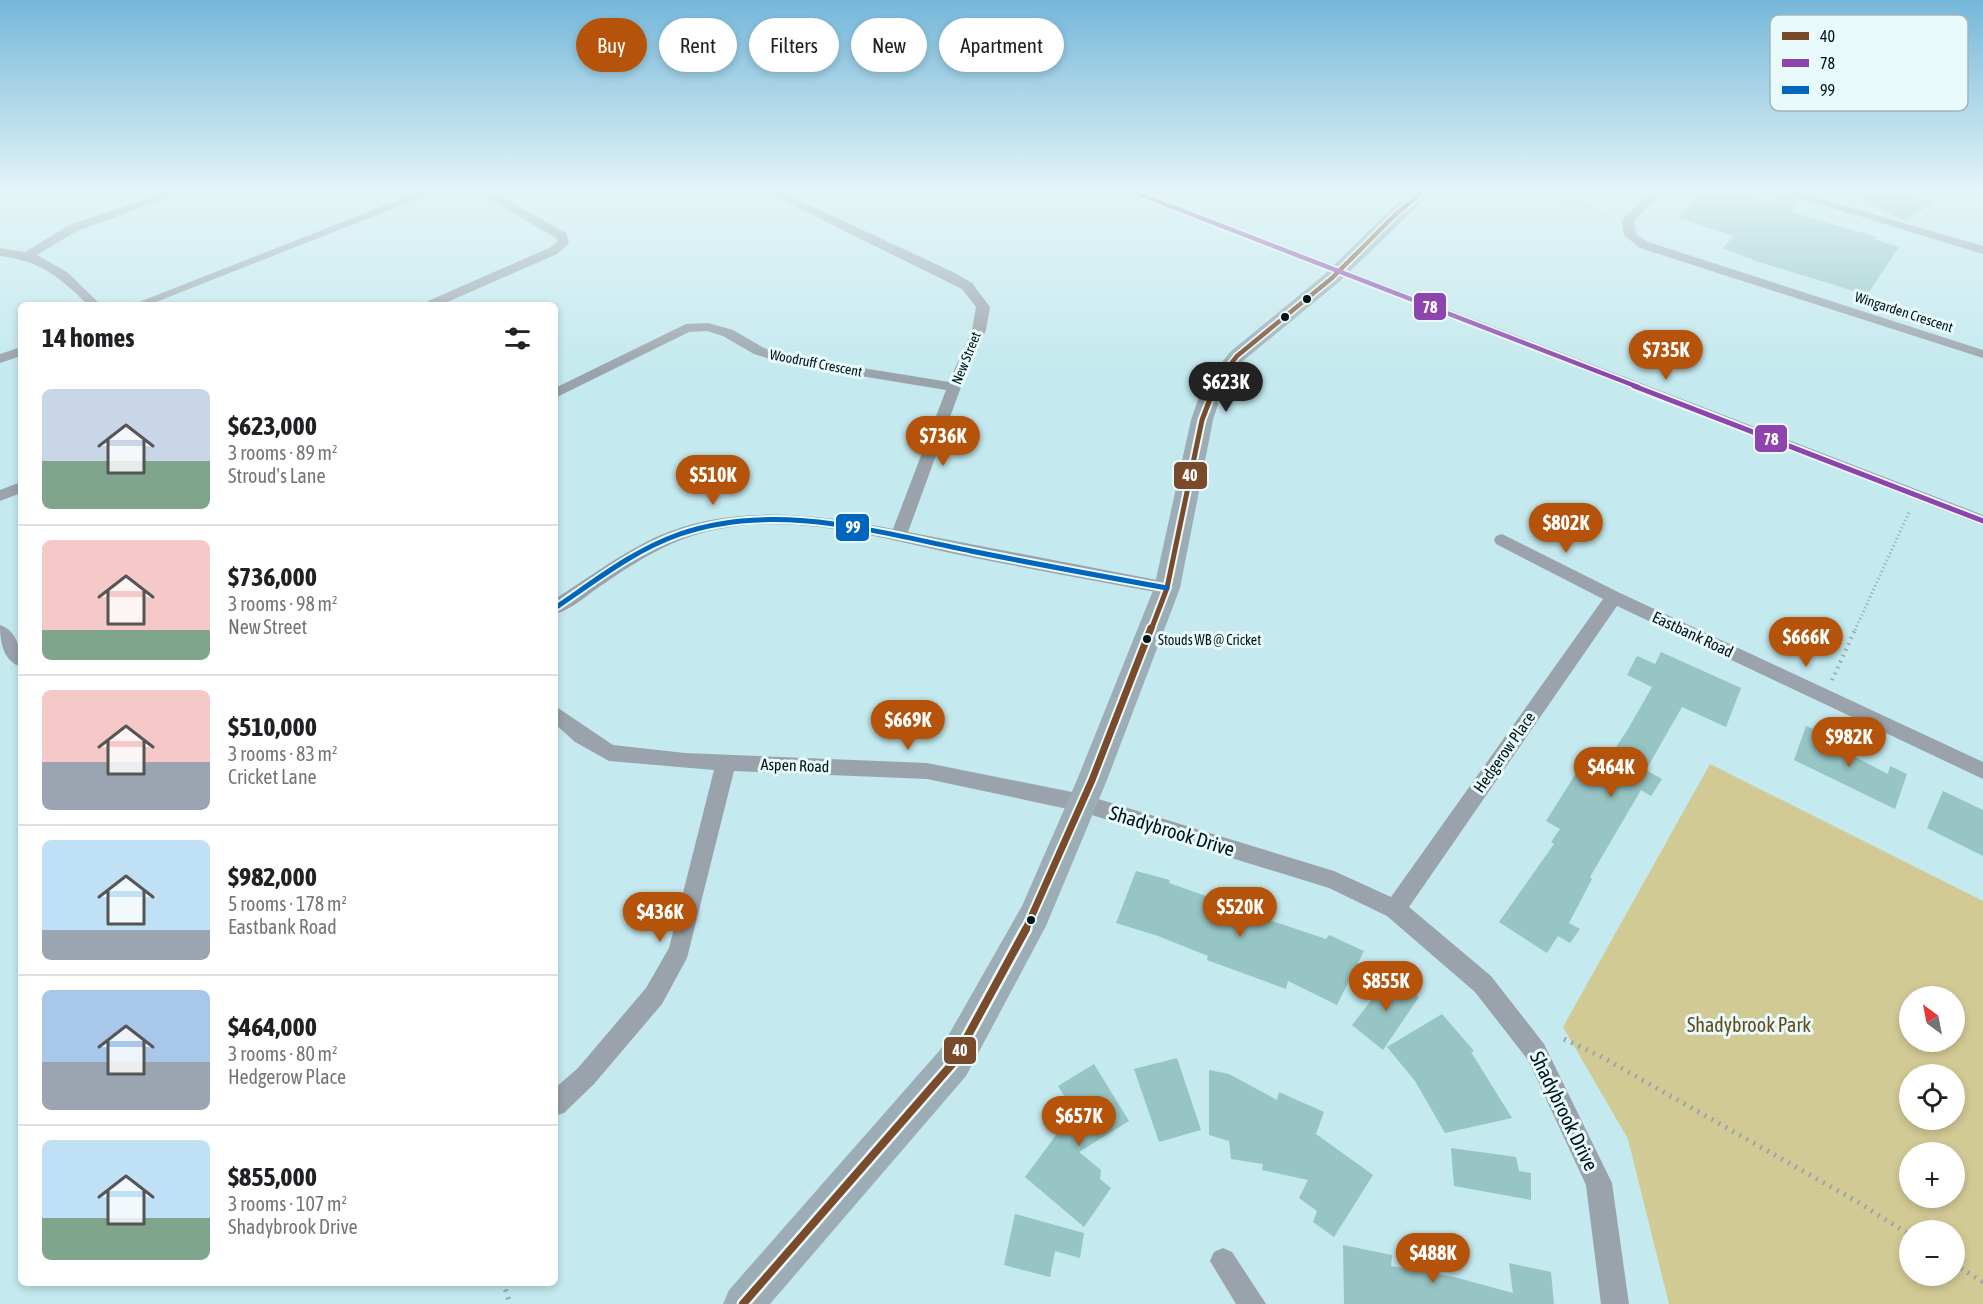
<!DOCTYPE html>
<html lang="en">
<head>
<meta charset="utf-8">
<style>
  :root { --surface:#fff; --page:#f6f6f6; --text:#202124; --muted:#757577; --line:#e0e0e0; --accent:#b45309 }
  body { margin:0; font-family:"Asap Condensed",sans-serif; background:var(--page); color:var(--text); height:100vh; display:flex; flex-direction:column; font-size:22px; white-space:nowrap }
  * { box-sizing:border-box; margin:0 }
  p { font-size:20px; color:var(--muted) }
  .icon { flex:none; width:33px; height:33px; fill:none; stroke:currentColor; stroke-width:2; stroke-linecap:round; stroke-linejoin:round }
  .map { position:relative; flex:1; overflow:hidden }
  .side { position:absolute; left:18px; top:302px; width:540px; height:984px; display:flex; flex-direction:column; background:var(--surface); border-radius:9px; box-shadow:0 3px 9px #0003 }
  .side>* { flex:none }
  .hud { position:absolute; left:576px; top:18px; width:570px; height:54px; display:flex; gap:12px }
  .needle { width:39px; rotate:328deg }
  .buttons { position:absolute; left:1899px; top:986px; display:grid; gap:12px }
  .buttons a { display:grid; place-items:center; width:66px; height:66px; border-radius:50%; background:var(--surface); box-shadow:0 3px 9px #0003; font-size:30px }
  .price { position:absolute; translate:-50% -51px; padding:0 14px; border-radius:21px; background:var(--accent); color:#fff; font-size:20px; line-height:39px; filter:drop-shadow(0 2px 3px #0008) }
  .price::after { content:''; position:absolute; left:50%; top:36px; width:18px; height:14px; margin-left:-9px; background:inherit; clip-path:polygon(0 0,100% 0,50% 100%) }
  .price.active { background:#222; color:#fff }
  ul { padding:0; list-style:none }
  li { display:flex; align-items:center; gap:18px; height:150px; padding:0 24px }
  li+li { border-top:2px solid var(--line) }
  li span { display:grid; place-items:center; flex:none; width:168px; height:120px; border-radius:9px; color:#555 }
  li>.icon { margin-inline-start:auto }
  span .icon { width:72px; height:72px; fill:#fffc; stroke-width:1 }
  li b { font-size:26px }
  h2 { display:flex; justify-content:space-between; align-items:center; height:72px; padding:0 24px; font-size:26px }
  .pill { padding:0 21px; border-radius:27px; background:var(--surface); box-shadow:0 3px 9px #0003; font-size:21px; line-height:54px }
  .pill.active { background:var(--accent); color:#fff }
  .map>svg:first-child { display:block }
</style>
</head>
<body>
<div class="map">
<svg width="1983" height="1304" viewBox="0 0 1983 1304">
  <rect width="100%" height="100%" fill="#c4e9ee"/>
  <!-- green -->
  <path fill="#d2ca95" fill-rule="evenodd" d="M1710 764 1983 901V1304H1669L1628 1139 1563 1027ZM1910 996H1954V1041H1910ZM1910 1074H1954V1119H1910ZM1910 1152H1954V1197H1910ZM1910 1230H1954V1275H1910Z"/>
  <!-- building -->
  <g fill="#96c5c4">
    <polygon points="1701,192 1738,192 1775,203 1778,192 1799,200 1792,212 1877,237 1873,239 1899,247 1867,295 1759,262 1723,248 1734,236 1678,218"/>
    <polygon points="1849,192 1895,192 1934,202 1904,221"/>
    <polygon points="1661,652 1741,688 1726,727 1682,707 1646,770 1662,779 1651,796 1641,790 1590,877 1592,879 1569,923 1580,929 1570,943 1558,936 1547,953 1499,922 1554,844 1551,842 1560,829 1546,821 1578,770 1595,779 1628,729 1652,687 1627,675 1637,656 1655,664"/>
    <polygon points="1806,726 1836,738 1832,745 1888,774 1890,766 1907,774 1895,809 1794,760"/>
    <polygon points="1943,791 1983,810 1983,856 1927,828"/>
    <polygon points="1136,871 1170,880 1169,883 1251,912 1251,914 1326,939 1329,935 1364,951 1337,1005 1288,981 1286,989 1207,960 1208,956 1158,936 1116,923"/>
    <polygon points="1391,975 1419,997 1383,1050 1352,1025"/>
    <polygon points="1442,1014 1474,1051 1471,1052 1512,1118 1445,1133 1415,1081 1387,1047"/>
    <polygon points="1177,1058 1201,1130 1159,1142 1134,1069"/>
    <polygon points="1094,1064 1129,1121 1079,1152 1101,1170 1100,1179 1111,1188 1084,1227 1025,1177 1074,1111 1058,1086"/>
    <polygon points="1209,1070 1229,1074 1277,1100 1279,1092 1324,1112 1316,1134 1373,1175 1334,1237 1313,1222 1317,1211 1299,1198 1308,1180 1262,1170 1263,1164 1231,1159 1229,1141 1209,1135"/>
    <polygon points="1451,1148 1516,1157 1519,1171 1531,1173 1531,1200 1454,1186"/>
    <polygon points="1015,1214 1084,1233 1080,1258 1055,1251 1050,1277 1004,1265"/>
    <polygon points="1343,1245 1392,1255 1391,1266 1454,1277 1513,1293 1509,1263 1551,1272 1554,1304 1344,1304"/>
  </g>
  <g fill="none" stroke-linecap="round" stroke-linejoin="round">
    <!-- path-far2 -->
    <g stroke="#98a5ab" stroke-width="3" stroke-dasharray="1 3" stroke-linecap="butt">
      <polyline points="1539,192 1610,215"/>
      <polyline points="1855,630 1910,510"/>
    </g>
    <!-- path-far1 -->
    <polyline stroke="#98a5ab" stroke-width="4" stroke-dasharray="1.5 5" stroke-linecap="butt" points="1832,680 1856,628"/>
    <!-- path -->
    <g stroke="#98a5ab" stroke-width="5" stroke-dasharray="2 6" stroke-linecap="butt">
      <polyline points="1564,1039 1600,1056 1856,1201 1910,1235"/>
      <polyline points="1954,1264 1983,1282"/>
      <polyline points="503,1282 510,1304"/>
    </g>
    <!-- street -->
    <g fill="#9aa3ab" fill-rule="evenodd">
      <path d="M167 192H183L77 231 37 255 67 272 100 304H87C58 276 41 261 0 256V248L25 252 69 225Z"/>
      <polygon points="419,192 435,192 151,304 134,304"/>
      <polygon points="478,192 492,192 566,233 569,243 557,254 443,304 427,304 428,301 549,248 557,242 556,238"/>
      <path d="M766 192H781L955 273 972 283 990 307 986 330 961 387 908 532 1167 582 1176 588 1173 592 1167 594C1101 582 1036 570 970 557 888 540 799 512 714 530 674 538 638 560 605 583 589 593 573 609 555 614V599C588 578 620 554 656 537 732 503 814 514 893 529L946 390 787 364 754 354 723 336 707 331 689 332 555 398V388L686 324 708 323 733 330 764 348 789 356 949 382 972 330 976 307 962 289Z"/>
      <polygon points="1128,192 1144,192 1983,515 1983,526"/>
      <polygon points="1651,192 1663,192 1634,221 1636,234 1648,242 1983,350 1983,358 1640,248 1624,235 1622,220"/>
      <polygon points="1780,192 1797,192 1983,246 1983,254"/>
      <polygon points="21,347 21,356 0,363 0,354"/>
      <polygon points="21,482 21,493 0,501 0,490"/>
      <polygon points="1502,534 1620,593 1983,762 1983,779 1617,606 1409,907 1491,976 1544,1044 1612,1183 1629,1304 1601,1304 1586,1185 1528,1060 1475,992 1387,916 1329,888 1082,812 927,779 734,771 687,958 662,1004 594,1084 564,1113 555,1116 555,1088 578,1068 646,988 669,948 714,770 609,761 575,742 555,724 555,706 613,745 685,753 927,763 1082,794 1334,871 1391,897 1603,599 1496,544 1494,540 1496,536"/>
      <path d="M0 625C18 631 21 651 21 667 3 661 0 642 0 625Z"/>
      <polygon points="1223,1248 1232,1252 1266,1304 1236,1304 1210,1261 1214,1252"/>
    </g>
    <!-- secondary -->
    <polygon fill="#9cadb5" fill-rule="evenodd" points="1413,192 1432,192 1339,282 1244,360 1223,389 1213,420 1180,588 1107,780 1046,926 966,1076 770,1304 723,1304 729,1290 940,1050 1022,906 1077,780 1154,588 1191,420 1202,388 1230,352 1325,274 1390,210"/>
    <defs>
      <polyline id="bus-1-far3" points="1213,387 1237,356 1332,278 1396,214 1423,192"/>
      <polyline id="bus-1-far2" points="1151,630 1167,588 1202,420 1215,386"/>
      <polyline id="bus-1-far1" points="1025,931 1092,780 1151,628"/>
      <polyline id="bus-1" points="743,1304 953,1063 1026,929"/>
      <polyline id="bus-2-far1" points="1134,192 1638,387"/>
      <polyline id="bus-2" points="1634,386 1983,521"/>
      <path id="bus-3" d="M555 608C595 581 634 550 680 534 775 501 876 532 971 551 1036 564 1101 576 1167 588"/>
    </defs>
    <!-- bus-1-far3 casing -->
    <use href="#bus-1-far3" stroke="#e9fafc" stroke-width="8"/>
    <!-- bus-1-far2 casing -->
    <use href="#bus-1-far2" stroke="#e9fafc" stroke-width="9"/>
    <!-- bus-1-far1 casing -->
    <use href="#bus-1-far1" stroke="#e9fafc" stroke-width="11"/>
    <!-- bus-1 casing -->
    <use href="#bus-1" stroke="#e9fafc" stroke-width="13"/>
    <!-- bus-2-far1 casing -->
    <use href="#bus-2-far1" stroke="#e9fafc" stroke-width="8"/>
    <!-- bus-2 casing -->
    <use href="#bus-2" stroke="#e9fafc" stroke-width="9"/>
    <!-- bus-3 casing -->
    <use href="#bus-3" stroke="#e9fafc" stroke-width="9"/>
    <!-- bus-1-far3 -->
    <use href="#bus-1-far3" stroke="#7a4b2a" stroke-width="4.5"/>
    <!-- bus-1-far2 -->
    <use href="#bus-1-far2" stroke="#7a4b2a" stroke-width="5"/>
    <!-- bus-1-far1 -->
    <use href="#bus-1-far1" stroke="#7a4b2a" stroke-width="7"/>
    <!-- bus-1 -->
    <use href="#bus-1" stroke="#7a4b2a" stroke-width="8"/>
    <!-- bus-2-far1 -->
    <use href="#bus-2-far1" stroke="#8e44ad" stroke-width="4.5"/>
    <!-- bus-2 -->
    <use href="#bus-2" stroke="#8e44ad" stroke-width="5"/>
    <!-- bus-3 -->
    <use href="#bus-3" stroke="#0065bd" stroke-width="5"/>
  </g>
  <!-- sky -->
  <linearGradient id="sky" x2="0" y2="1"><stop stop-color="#75b7da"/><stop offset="0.51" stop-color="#e4f5f7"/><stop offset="1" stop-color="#e4f5f7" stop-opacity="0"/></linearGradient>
  <rect width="1983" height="374" fill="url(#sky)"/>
  <!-- markers -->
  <g fill="#001417" stroke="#e9fafc" stroke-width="2">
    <circle cx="1307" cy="299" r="5"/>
    <circle cx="1285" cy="317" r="5"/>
    <circle cx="1147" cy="639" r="5"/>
    <circle cx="1031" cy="920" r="5"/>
  </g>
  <g text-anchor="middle" stroke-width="6" stroke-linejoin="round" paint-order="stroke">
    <!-- far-street labels -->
    <g font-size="14" fill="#001417" stroke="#e9fafc">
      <text transform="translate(1904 312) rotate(18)" y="5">Wingarden Crescent</text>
      <text transform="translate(966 358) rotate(-68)" y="5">New Street</text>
      <text transform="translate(816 363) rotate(11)" y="5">Woodruff Crescent</text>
    </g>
    <!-- bus labels -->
    <g font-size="14" fill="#001417" stroke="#e9fafc" text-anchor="start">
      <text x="1158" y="645">Stouds WB @ Cricket</text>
    </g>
    <!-- street labels -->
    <g font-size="16" fill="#001417" stroke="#e9fafc">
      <text transform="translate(1693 634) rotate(25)" y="6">Eastbank Road</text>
      <text transform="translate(1504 752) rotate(-55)" y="6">Hedgerow Place</text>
      <text transform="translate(795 765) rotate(2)" y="6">Aspen Road</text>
    </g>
    <!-- near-street labels -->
    <g font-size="20" fill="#001417" stroke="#e9fafc">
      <text transform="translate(1172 831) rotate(17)" y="7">Shadybrook Drive</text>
      <text transform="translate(1564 1111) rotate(64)" y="7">Shadybrook Drive</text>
    </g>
    <!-- near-park labels -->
    <g font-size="20" fill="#624b16" stroke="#e9fafc">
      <text x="1749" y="1032">Shadybrook Park</text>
    </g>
  </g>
  <!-- legend -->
  <rect x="1770" y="15" width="198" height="96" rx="9" fill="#e9fafc" stroke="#a3b5b7" stroke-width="1.5"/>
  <rect x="1782" y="32" width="27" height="8" fill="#7a4b2a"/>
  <rect x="1782" y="59" width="27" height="8" fill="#8e44ad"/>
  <rect x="1782" y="86" width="27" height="8" fill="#0065bd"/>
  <g font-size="16" fill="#001417">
    <text x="1820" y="42">40</text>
    <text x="1820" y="69">78</text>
    <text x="1820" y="96">99</text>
  </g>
  <g stroke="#e9fafc" stroke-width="2">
    <rect x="1413" y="292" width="34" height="29" rx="6" fill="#8e44ad"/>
    <rect x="1754" y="424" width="34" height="29" rx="6" fill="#8e44ad"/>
    <rect x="1173" y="461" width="35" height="29" rx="6" fill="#7a4b2a"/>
    <rect x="835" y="513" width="35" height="29" rx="6" fill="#0065bd"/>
    <rect x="943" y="1036" width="34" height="29" rx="6" fill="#7a4b2a"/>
  </g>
  <g font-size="16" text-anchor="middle" font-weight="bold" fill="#fff">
    <text x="1430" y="313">78</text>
    <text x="1771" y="445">78</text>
    <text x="1190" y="481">40</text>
    <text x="853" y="533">99</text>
    <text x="960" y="1056">40</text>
  </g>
</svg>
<div class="buttons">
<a><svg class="needle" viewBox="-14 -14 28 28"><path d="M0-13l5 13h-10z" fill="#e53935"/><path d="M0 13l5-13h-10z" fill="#757577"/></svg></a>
<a><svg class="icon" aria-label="locate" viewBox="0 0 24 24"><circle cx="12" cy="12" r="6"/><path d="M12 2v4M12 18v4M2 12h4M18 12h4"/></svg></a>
<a>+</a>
<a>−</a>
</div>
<b class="price" style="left:1666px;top:381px">$735K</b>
<b class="price active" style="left:1226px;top:413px">$623K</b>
<b class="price" style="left:943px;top:467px">$736K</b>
<b class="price" style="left:713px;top:506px">$510K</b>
<b class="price" style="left:1566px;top:554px">$802K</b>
<b class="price" style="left:1806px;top:668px">$666K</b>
<b class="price" style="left:908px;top:751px">$669K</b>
<b class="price" style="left:1849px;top:768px">$982K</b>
<b class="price" style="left:1611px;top:798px">$464K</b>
<b class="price" style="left:1240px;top:938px">$520K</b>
<b class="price" style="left:660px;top:943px">$436K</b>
<b class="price" style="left:1386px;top:1012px">$855K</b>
<b class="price" style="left:1079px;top:1147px">$657K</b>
<b class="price" style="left:1433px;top:1284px">$488K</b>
<div class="hud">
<a class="pill active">Buy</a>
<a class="pill">Rent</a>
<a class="pill">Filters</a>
<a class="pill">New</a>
<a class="pill">Apartment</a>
</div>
<section class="side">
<h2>14 homes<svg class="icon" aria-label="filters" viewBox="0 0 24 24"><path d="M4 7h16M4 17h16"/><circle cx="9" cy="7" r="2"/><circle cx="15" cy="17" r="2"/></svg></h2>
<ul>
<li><span style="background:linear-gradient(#c9d6e8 60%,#7fa58c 0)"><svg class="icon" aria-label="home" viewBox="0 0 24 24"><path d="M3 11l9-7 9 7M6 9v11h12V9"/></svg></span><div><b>$623,000</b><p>3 rooms · 89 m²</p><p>Stroud's Lane</p></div></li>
<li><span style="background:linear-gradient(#f6c9c9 75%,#7fa58c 0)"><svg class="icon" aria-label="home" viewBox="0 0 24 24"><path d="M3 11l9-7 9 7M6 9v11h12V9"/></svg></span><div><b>$736,000</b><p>3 rooms · 98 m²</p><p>New Street</p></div></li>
<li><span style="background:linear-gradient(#f6c9c9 60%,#9aa5b1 0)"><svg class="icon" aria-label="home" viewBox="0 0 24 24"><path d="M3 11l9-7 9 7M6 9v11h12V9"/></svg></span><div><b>$510,000</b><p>3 rooms · 83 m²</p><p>Cricket Lane</p></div></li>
<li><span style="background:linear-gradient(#bfe0f5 75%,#9aa5b1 0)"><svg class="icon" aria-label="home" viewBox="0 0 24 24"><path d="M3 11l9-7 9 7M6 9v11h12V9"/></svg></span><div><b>$982,000</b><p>5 rooms · 178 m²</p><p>Eastbank Road</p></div></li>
<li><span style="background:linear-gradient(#a9c7e8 60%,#9aa5b1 0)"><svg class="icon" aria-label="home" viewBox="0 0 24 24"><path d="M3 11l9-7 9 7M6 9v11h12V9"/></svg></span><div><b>$464,000</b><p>3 rooms · 80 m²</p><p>Hedgerow Place</p></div></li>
<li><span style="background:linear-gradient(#bfe0f5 65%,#7fa58c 0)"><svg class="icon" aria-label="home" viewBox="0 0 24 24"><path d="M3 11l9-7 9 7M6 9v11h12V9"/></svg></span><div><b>$855,000</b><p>3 rooms · 107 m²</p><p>Shadybrook Drive</p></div></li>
</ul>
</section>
</div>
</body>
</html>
